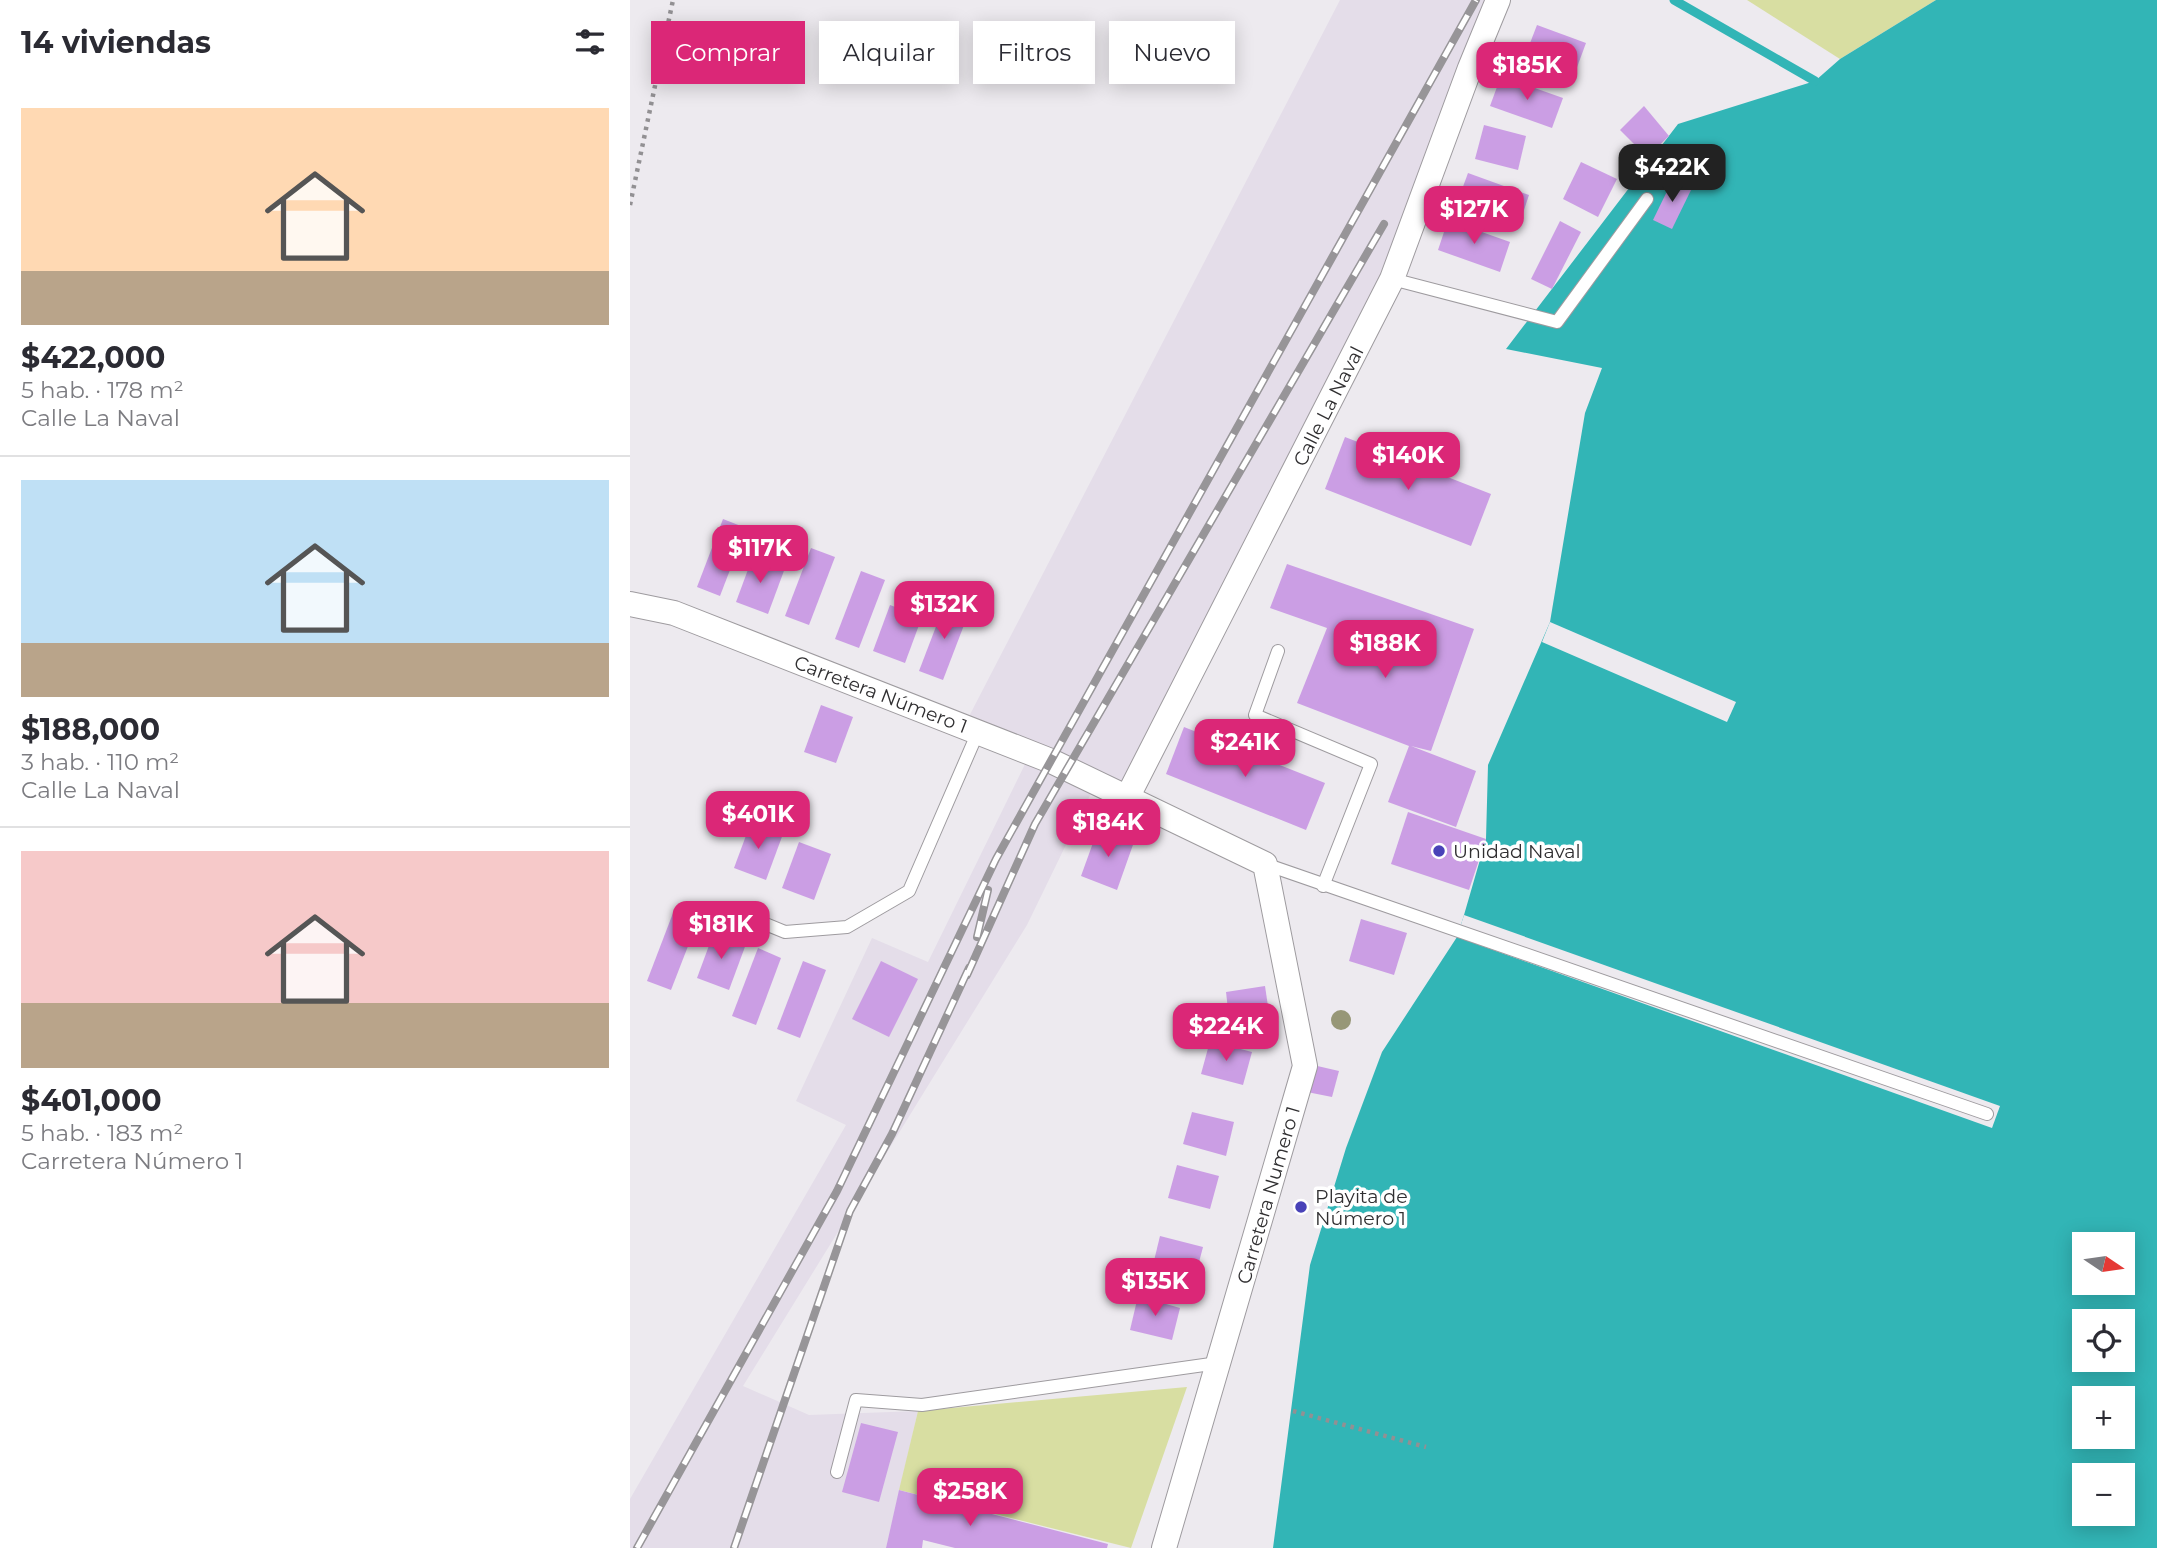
<!DOCTYPE html>
<html lang="es">
<head>
<meta charset="utf-8">
<style>
  :root { --surface:#fff; --page:#f2f2f3; --text:#2b2b33; --muted:#7c7c81; --line:#e1e1e2; --accent:#db2777 }
  body { margin:0; font-family:Montserrat,sans-serif; background:var(--page); color:var(--text); height:100vh; display:flex; flex-direction:column; font-size:26px; white-space:nowrap }
  * { box-sizing:border-box; margin:0 }
  p { font-size:23px; color:var(--muted) }
  .icon { flex:none; width:38px; height:38px; fill:none; stroke:currentColor; stroke-width:2; stroke-linecap:round; stroke-linejoin:round }
  .map { position:relative; flex:1; overflow:hidden }
  .sheet { display:flex; flex-direction:column; background:var(--surface); width:630px }
  .sheet>* { flex:none }
  .guide { position:absolute; left:21px; top:21px; width:665px; height:63px; display:flex; gap:14px }
  .needle { width:46px; rotate:103deg }
  .fabs { position:absolute; left:1442px; top:1232px; display:grid; gap:14px }
  .fabs a { display:grid; place-items:center; width:63px; height:63px; border-radius:0px; background:var(--surface); box-shadow:0 4px 18px #0003; font-size:35px }
  .price { position:absolute; translate:-50% -60px; padding:0 16px; border-radius:14px; background:var(--accent); color:#fff; font-size:23px; line-height:46px; filter:drop-shadow(0 2px 4px #0008) }
  .price::after { content:''; position:absolute; left:50%; top:42px; width:21px; height:16px; margin-left:-10px; background:inherit; clip-path:polygon(0 0,100% 0,50% 100%) }
  .price.active { background:#222; color:#fff }
  ul { padding:0; list-style:none }
  li { display:grid; align-content:center; gap:14px; height:371px; padding:0 21px }
  li+li { border-top:2px solid var(--line) }
  li span { display:grid; place-items:center; height:217px; border-radius:0px; color:#555 }
  li>.icon { margin-inline-start:auto }
  span .icon { width:126px; height:126px; fill:#fffc; stroke-width:1 }
  li b { font-size:30px }
  h2 { display:flex; justify-content:space-between; align-items:center; height:84px; padding:0 21px; font-size:30px }
  .pill { padding:0 24px; border-radius:0px; background:var(--surface); box-shadow:0 4px 18px #0003; font-size:24px; line-height:63px }
  .pill.active { background:var(--accent); color:#fff }
  main { display:flex; flex:1; min-height:0 }
  .map>svg:first-child { display:block }
</style>
</head>
<body>
<main>
<section class="sheet">
<h2>14 viviendas<svg class="icon" aria-label="filters" viewBox="0 0 24 24"><path d="M4 7h16M4 17h16"/><circle cx="9" cy="7" r="2"/><circle cx="15" cy="17" r="2"/></svg></h2>
<ul>
<li><span style="background:linear-gradient(#ffd9b3 75%,#b9a48a 0)"><svg class="icon" aria-label="home" viewBox="0 0 24 24"><path d="M3 11l9-7 9 7M6 9v11h12V9"/></svg></span><div><b>$422,000</b><p>5 hab. · 178 m²</p><p>Calle La Naval</p></div></li>
<li><span style="background:linear-gradient(#bfe0f5 75%,#b9a48a 0)"><svg class="icon" aria-label="home" viewBox="0 0 24 24"><path d="M3 11l9-7 9 7M6 9v11h12V9"/></svg></span><div><b>$188,000</b><p>3 hab. · 110 m²</p><p>Calle La Naval</p></div></li>
<li><span style="background:linear-gradient(#f6c9c9 70%,#b9a48a 0)"><svg class="icon" aria-label="home" viewBox="0 0 24 24"><path d="M3 11l9-7 9 7M6 9v11h12V9"/></svg></span><div><b>$401,000</b><p>5 hab. · 183 m²</p><p>Carretera Número 1</p></div></li>
</ul>
</section>
<div class="map">
<svg width="1527" height="1548" viewBox="0 0 1527 1548">
  <rect width="100%" height="100%" fill="#edeaef"/>
  <!-- built -->
  <polygon fill="#e4dde9" points="710,0 866,0 762,279 494,795 467,781 397,925 113,1386 179,1415 288,1411 256,1548 0,1548 0,1499 216,1125 166,1101 242,938 298,962 401,752 333,728"/>
  <!-- green -->
  <g fill="#d8dea2">
    <polygon points="1117,0 1306,0 1210,59"/>
    <polygon points="557,1387 501,1548 269,1490 288,1411"/>
  </g>
  <!-- water -->
  <path fill="#32b5b6" fill-rule="evenodd" d="M1306 0H1527V1548H643L680 1265 716 1148 752 1052 827 937 834 915 856 839 858 765 920 622 955 413 972 368 876 349 1048 124 1185 81 1210 59ZM1454 1244H1493V1283H1454ZM1454 1321H1493V1360H1454ZM1454 1398H1493V1437H1454ZM1454 1475H1493V1514H1454Z"/>
  <!-- pier -->
  <g fill="#edeaef">
    <polygon points="920,622 1106,702 1097,722 912,642"/>
    <polygon points="834,915 1370,1106 1362,1128 827,937"/>
  </g>
  <g fill="none" stroke-linecap="round" stroke-linejoin="round">
    <!-- stream -->
    <polyline stroke="#32b5b6" stroke-width="9" points="1044,0 1185,81"/>
  </g>
  <!-- building -->
  <g fill="#cb9ee4">
    <polygon points="907,25 956,43 946,70 897,51"/>
    <polygon points="871,76 933,98 922,128 860,106"/>
    <polygon points="1014,106 1039,136 1017,157 990,130"/>
    <polygon points="854,125 896,136 888,170 845,159"/>
    <polygon points="951,162 987,179 968,217 933,199"/>
    <polygon points="838,173 899,195 889,225 827,203"/>
    <polygon points="1043,179 1062,188 1042,229 1023,220"/>
    <polygon points="818,220 880,242 870,272 808,250"/>
    <polygon points="930,221 951,232 922,289 901,279"/>
    <polygon points="715,437 861,494 841,546 695,489"/>
    <polygon points="93,519 116,528 90,596 67,587"/>
    <polygon points="181,548 205,557 179,625 155,616"/>
    <polygon points="123,556 155,568 138,614 106,602"/>
    <polygon points="657,564 844,629 801,751 781,746 846,771 826,827 758,802 779,746 667,703 697,628 640,608"/>
    <polygon points="231,571 255,580 229,648 205,639"/>
    <polygon points="315,603 339,612 313,680 289,671"/>
    <polygon points="260,605 292,617 275,663 243,651"/>
    <polygon points="191,705 223,717 206,763 174,752"/>
    <polygon points="554,727 695,783 676,830 536,774"/>
    <polygon points="778,812 856,839 839,890 761,864"/>
    <polygon points="121,822 153,834 136,880 104,868"/>
    <polygon points="468,829 504,842 487,890 451,876"/>
    <polygon points="169,842 201,854 184,900 152,888"/>
    <polygon points="43,913 67,923 41,990 17,981"/>
    <polygon points="731,919 777,933 764,975 719,961"/>
    <polygon points="84,932 116,944 99,990 67,978"/>
    <polygon points="128,948 151,958 126,1025 102,1016"/>
    <polygon points="173,961 196,970 170,1038 147,1029"/>
    <polygon points="251,961 288,979 259,1037 222,1019"/>
    <polygon points="635,986 639,1013 599,1018 596,992"/>
    <polygon points="580,1041 622,1052 613,1085 571,1074"/>
    <polygon points="683,1065 709,1071 702,1097 677,1092"/>
    <polygon points="562,1112 604,1122 596,1156 553,1144"/>
    <polygon points="547,1165 589,1176 580,1209 538,1198"/>
    <polygon points="530,1236 573,1247 564,1281 522,1269"/>
    <polygon points="508,1296 550,1308 542,1340 500,1330"/>
    <polygon points="231,1423 268,1432 249,1502 212,1492"/>
    <polygon points="269,1490 478,1544 477,1548 325,1548 293,1540 292,1548 256,1548"/>
  </g>
  <g fill="none" stroke-linecap="round" stroke-linejoin="round">
    <defs>
      <g id="service">
        <polyline points="762,279 927,322 1017,199"/>
        <polyline points="648,651 625,715 741,764 693,886"/>
        <polyline points="635,864 1357,1114"/>
        <polyline points="116,916 155,932 217,927 279,891 348,732"/>
        <polyline points="207,1472 226,1400 292,1405 588,1363"/>
      </g>
      <g id="minor">
        <polyline points="0,604 44,613 421,761 635,864 675,1066 534,1548"/>
        <polyline points="497,798 762,279 840,68 868,0"/>
      </g>
    </defs>
    <!-- service casing -->
    <use href="#service" stroke="#9e9b9f" stroke-width="14"/>
    <!-- minor casing -->
    <use href="#minor" stroke="#9e9b9f" stroke-width="26"/>
    <!-- path -->
    <g stroke="#929093" stroke-width="4.5" stroke-dasharray="3.5 5" stroke-linecap="butt">
      <polyline points="0,205 43,0"/>
      <polyline points="663,1411 796,1447"/>
    </g>
    <!-- service -->
    <use href="#service" stroke="#fff" stroke-width="12"/>
    <!-- minor -->
    <use href="#minor" stroke="#fff" stroke-width="24"/>
    <defs>
      <g id="rail">
        <polyline points="347,937 358,890"/>
        <polyline points="337,975 405,824 754,224"/>
        <polyline points="7,1548 207,1191 366,859 846,0"/>
        <polyline points="104,1548 220,1211 262,1134 339,968"/>
      </g>
    </defs>
    <!-- rail casing -->
    <use href="#rail" stroke="#979598" stroke-width="8"/>
    <!-- rail -->
    <use href="#rail" stroke="#fff" stroke-width="5" stroke-dasharray="16" stroke-linecap="butt"/>
  </g>
  <!-- trees -->
  <circle fill="#979777" cx="711" cy="1020" r="10"/>
  <!-- markers -->
  <g fill="#4942b8" stroke="#fff" stroke-width="2.5">
    <circle cx="809" cy="851" r="7"/>
    <circle cx="671" cy="1207" r="7"/>
  </g>
  <g text-anchor="middle" stroke-width="7" stroke-linejoin="round" paint-order="stroke">
    <!-- street labels -->
    <g font-size="19" fill="#302f31" stroke="#fff">
      <text transform="translate(698 406) rotate(-63)" y="7">Calle La Naval</text>
      <text transform="translate(251 694) rotate(21)" y="7">Carretera Número 1</text>
      <text transform="translate(638 1195) rotate(-74)" y="7">Carretera Numero 1</text>
    </g>
    <!-- poi labels -->
    <g font-size="19" fill="#302f31" stroke="#fff" text-anchor="start">
      <text x="823" y="858">Unidad Naval</text>
      <text x="685" y="1203">Playita de<tspan x="685" dy="22">Número 1</tspan></text>
    </g>
  </g>
</svg>
<div class="fabs">
<a><svg class="needle" viewBox="-14 -14 28 28"><path d="M0-13l5 13h-10z" fill="#e53935"/><path d="M0 13l5-13h-10z" fill="#7c7c81"/></svg></a>
<a><svg class="icon" aria-label="locate" viewBox="0 0 24 24"><circle cx="12" cy="12" r="6"/><path d="M12 2v4M12 18v4M2 12h4M18 12h4"/></svg></a>
<a>+</a>
<a>−</a>
</div>
<b class="price" style="left:897px;top:102px">$185K</b>
<b class="price active" style="left:1042px;top:204px">$422K</b>
<b class="price" style="left:844px;top:246px">$127K</b>
<b class="price" style="left:778px;top:492px">$140K</b>
<b class="price" style="left:130px;top:585px">$117K</b>
<b class="price" style="left:314px;top:641px">$132K</b>
<b class="price" style="left:755px;top:680px">$188K</b>
<b class="price" style="left:615px;top:779px">$241K</b>
<b class="price" style="left:128px;top:851px">$401K</b>
<b class="price" style="left:478px;top:859px">$184K</b>
<b class="price" style="left:91px;top:961px">$181K</b>
<b class="price" style="left:596px;top:1063px">$224K</b>
<b class="price" style="left:525px;top:1318px">$135K</b>
<b class="price" style="left:340px;top:1528px">$258K</b>
<div class="guide">
<a class="pill active">Comprar</a>
<a class="pill">Alquilar</a>
<a class="pill">Filtros</a>
<a class="pill">Nuevo</a>
</div>
</div>
</main>
</body>
</html>
